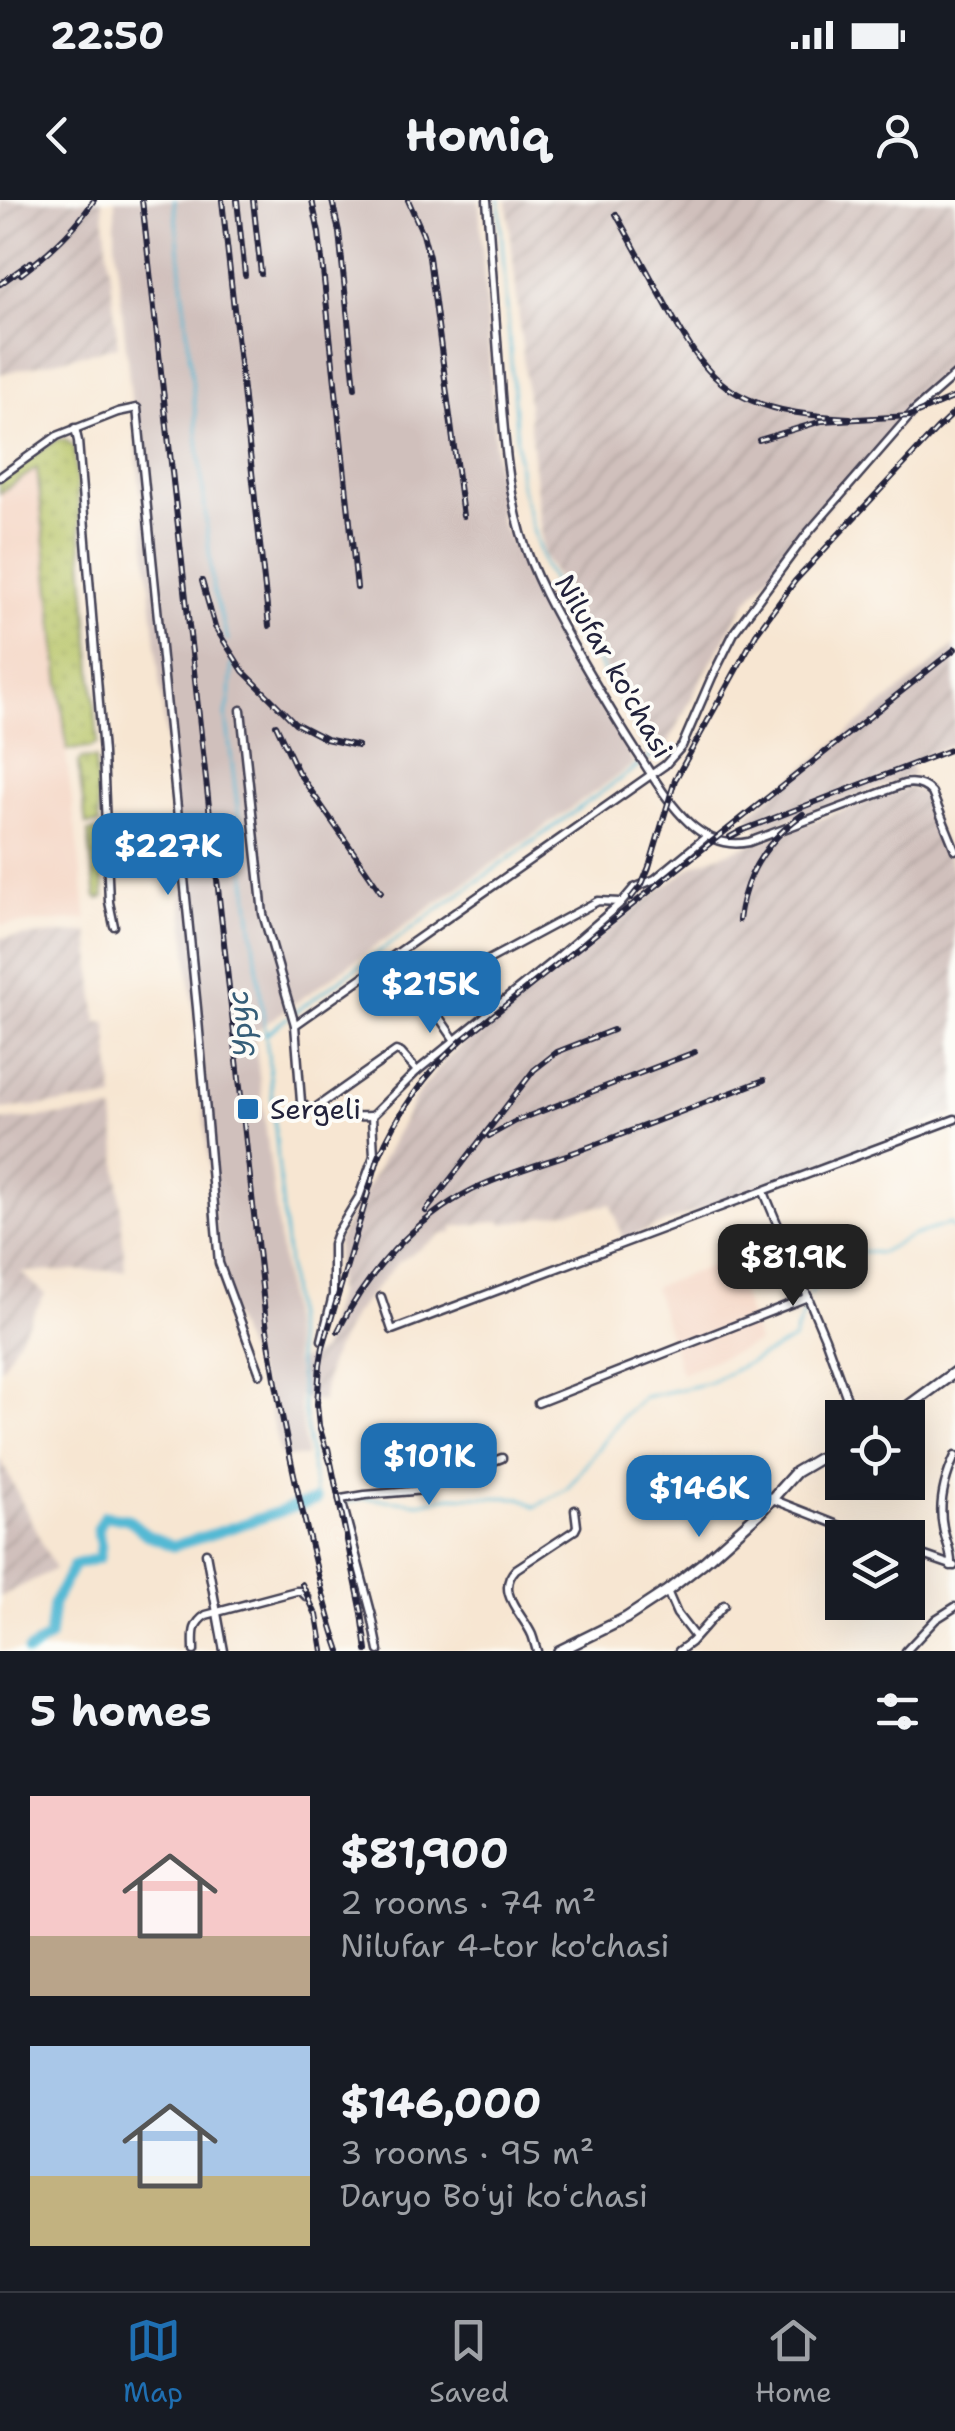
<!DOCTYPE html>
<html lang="en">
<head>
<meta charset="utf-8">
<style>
  :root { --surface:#171b24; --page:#242831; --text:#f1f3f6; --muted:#9ea1a6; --line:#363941; --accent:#1f6fb2 }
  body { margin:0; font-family:"Shantell Sans",sans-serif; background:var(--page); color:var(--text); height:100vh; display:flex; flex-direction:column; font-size:38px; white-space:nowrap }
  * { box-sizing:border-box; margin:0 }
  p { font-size:32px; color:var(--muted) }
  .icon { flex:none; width:55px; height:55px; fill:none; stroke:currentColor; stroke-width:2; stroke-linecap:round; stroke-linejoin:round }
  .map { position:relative; height:1451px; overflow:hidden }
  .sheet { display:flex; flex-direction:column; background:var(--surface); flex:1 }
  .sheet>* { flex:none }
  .tools { position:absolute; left:825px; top:1200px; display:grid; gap:20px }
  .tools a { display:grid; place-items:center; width:100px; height:100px; border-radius:0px; background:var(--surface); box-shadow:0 10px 40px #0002; font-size:50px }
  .price { position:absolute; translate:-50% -85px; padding:0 22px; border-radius:20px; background:var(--accent); color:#fff; font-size:32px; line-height:65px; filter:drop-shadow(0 2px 5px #0008) }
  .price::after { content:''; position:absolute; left:50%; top:60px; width:30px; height:22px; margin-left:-15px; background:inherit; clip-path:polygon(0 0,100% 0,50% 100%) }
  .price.on { background:#222; color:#fff }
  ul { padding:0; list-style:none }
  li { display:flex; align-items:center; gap:30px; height:250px; padding:0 30px }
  li span { display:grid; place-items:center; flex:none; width:280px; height:200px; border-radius:0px; color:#555 }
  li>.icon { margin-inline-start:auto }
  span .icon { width:120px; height:120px; fill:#fffc; stroke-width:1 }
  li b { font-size:42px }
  h2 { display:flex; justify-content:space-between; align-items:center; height:120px; padding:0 30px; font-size:42px }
  .status { display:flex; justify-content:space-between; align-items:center; height:70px; padding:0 50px; background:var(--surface); direction:ltr }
  .status svg { height:28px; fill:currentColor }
  header { display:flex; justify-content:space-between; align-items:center; height:130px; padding:0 30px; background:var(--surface); font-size:45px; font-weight:700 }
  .tab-bar { display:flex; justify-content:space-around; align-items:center; height:140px; border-top:2px solid var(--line); background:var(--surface); font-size:28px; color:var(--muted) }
  .tab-bar a { display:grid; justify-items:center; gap:5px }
  .tab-bar .on { color:var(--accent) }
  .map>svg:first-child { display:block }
</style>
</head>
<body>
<div class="status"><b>22:50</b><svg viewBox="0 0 49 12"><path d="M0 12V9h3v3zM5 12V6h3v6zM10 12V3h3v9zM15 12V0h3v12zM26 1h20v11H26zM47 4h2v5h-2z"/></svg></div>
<header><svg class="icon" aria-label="back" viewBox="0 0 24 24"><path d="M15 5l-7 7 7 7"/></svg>Homiq<svg class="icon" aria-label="person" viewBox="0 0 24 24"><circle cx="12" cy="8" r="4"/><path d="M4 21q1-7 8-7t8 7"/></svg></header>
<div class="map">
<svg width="955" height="1451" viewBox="0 0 955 1451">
  <defs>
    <pattern id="industrial-furrows" width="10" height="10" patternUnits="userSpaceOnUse" patternTransform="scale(2.5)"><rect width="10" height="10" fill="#d0c0bc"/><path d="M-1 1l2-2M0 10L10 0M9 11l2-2" fill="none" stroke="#b2a5a2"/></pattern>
    <pattern id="grass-dots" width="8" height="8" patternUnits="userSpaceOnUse" patternTransform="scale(2.5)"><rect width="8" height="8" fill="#b6c365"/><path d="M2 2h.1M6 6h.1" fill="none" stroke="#9ca759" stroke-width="1.8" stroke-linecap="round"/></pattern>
  </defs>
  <rect width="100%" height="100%" fill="#fdfcf7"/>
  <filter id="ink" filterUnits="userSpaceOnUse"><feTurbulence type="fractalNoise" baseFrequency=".01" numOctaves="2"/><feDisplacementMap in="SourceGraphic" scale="20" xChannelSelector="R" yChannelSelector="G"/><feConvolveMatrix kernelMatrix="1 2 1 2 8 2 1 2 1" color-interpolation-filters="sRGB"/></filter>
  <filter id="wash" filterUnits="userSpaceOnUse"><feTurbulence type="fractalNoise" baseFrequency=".0048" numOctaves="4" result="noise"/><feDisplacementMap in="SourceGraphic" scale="40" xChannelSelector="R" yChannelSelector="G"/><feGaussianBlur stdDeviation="2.25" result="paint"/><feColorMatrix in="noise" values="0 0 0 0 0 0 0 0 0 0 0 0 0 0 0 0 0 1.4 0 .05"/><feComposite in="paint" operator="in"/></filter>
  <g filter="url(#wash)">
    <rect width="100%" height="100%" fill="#f7e6d2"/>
    <!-- built -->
    <g fill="#f4d3c1">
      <polygon points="39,264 70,550 66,555 87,719 0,725 0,292"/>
      <polygon points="730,1059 758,1143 681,1173 654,1087"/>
    </g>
    <!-- industrial -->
    <g fill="url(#industrial-furrows)">
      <polygon points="0,0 102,0 118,146 0,174"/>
      <polygon points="507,0 955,0 955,160 746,402 703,476 658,563 543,354"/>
      <polygon points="955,446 955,543 909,564 914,575 760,630 747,615"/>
      <polygon points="908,587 924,594 955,674 955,913 623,1039 611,1004 503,1024 501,1021 453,1027 453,1033 443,1034 397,1063 352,1116 329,1162 322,1202 299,1197 295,1163 321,1151 336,1094 337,1042 418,894 444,862 470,837 525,797 635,708 696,664"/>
      <polygon points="89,732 97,822 107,822 114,899 0,909 0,738"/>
      <polygon points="114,911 125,1070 21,1072 45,1094 0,1170 0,921"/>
      <polygon points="0,1258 55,1369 0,1397"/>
    </g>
    <!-- railway -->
    <polygon fill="#d0c0bc" points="115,0 479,0 500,321 634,564 254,832 306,1257 281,1257 265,1192 222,1094 115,40"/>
    <!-- grass -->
    <g fill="url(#grass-dots)" stroke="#6c7250" stroke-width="2.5">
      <polygon points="65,239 74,247 98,543 89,548 67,550 37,268 0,293 0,280 56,240"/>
      <polygon points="95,558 99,624 86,625 78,563 81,559"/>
      <polygon points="98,631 100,635 104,697 99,699 96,697 88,632"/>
    </g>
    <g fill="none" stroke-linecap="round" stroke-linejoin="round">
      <!-- stream -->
      <g stroke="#55b9d4" stroke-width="2.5">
        <polyline points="174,0 213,390 228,440"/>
        <polyline points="232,463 230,497 226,515 268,854 296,1149 316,1300 320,1299"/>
        <polyline points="295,812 652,556 545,368 534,333 520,282 499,0"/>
        <polyline points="265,835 288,817"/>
        <polyline points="810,1094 835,1063 851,1050 879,1053 911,1036 949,1024 955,1030"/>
        <polyline points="347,1302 365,1298 420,1303 451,1296 521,1298 535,1307 567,1289 623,1216 644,1197 709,1183 793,1140 804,1112 806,1101"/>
      </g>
      <!-- river -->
      <path stroke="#55b9d4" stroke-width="11" d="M28 1451 49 1438 53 1404 74 1365 99 1358 101 1346 97 1329 104 1316 128 1319 147 1335 173 1346C222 1332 268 1315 316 1300"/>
    </g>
  </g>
  <g filter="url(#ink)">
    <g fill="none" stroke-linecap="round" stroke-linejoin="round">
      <defs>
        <g id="minor">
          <path d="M487 0C491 61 496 121 500 182 504 233 507 283 521 333 533 375 554 412 575 449 597 487 618 524 642 560 666 597 697 653 749 642L904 584C915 582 924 584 932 593L955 650"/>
          <polyline points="75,228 78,241 103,553 109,702 114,726"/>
          <polyline points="0,277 57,236 118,212 137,208 197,808 219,1063 260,1174"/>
          <path d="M241 510 263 714 295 825 301 902C316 921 351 916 372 916"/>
          <polyline points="295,825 665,565 682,546 712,477 735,431 807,334 914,211 955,175"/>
          <polyline points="454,839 428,801 429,794 451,780 598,701 620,702"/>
          <polyline points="311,911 396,851 401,853 417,871"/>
          <polyline points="764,992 825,1138 854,1218"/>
          <polyline points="381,1097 392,1130 955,919"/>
          <polyline points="322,1140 333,1095 333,1044 337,1033 359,997 374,956 372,916 417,871 558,757 622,702 634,688 655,679 707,636"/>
          <polyline points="538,1203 808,1097"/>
          <polyline points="772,1299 871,1338"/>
          <polyline points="908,1350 954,1366"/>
          <polyline points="206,1353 224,1451"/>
          <path d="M951 1366C952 1350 945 1341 943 1327 938 1303 945 1278 955 1256"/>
          <polyline points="667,1391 677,1414 694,1436"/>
          <path d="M194 1451C194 1435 191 1425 206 1415L296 1391H301L307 1397"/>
          <polyline points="379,1451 372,1416 341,1299 365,1295 425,1290 444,1280 502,1258"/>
          <path d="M537 1451C535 1446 534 1440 532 1435 523 1414 494 1392 516 1369L575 1330 577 1326 575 1310"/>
          <polyline points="679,1451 691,1442 724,1405"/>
          <polyline points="906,1451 936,1419 955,1407"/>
        </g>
        <g id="tertiary">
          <polyline points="892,1218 955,1172"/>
          <polyline points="559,1451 626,1418 667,1391 704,1362 760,1312 796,1272 842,1245"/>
        </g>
      </defs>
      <!-- minor casing -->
      <use href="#minor" stroke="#423f52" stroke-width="11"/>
      <!-- tertiary casing -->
      <use href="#tertiary" stroke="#423f52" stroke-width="14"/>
      <!-- minor -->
      <use href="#minor" stroke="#fff" stroke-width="6"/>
      <!-- tertiary -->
      <use href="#tertiary" stroke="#fff" stroke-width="9"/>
      <defs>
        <g id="rail">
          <path d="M142 0 266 1123C277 1195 291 1267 309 1338 318 1376 327 1414 340 1451"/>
          <polyline points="222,0 269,426"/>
          <polyline points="237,0 245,75"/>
          <polyline points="253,0 261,74"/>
          <polyline points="312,0 319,33 357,388"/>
          <polyline points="332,0 339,32 355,188"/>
          <polyline points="408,0 423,34 429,57 463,316"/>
          <path d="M616 14C631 41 646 69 661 96 683 135 702 177 744 197 776 213 815 216 850 218"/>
          <path d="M21 74C49 53 75 30 94 0"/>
          <polyline points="0,84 31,62"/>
          <polyline points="759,240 822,221 910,216 955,197"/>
          <polyline points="202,381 215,427 243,471 295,523 326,539 358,546"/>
          <polyline points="276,525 298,572 381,692"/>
          <polyline points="730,637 743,630 955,548"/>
          <polyline points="631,698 642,684 649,667 675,580 756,434 795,381 937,229 955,212"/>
          <path d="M739 720C744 676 767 640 803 614"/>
          <polyline points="489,936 516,921 695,852"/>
          <polyline points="426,1011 534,870 557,852 613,830"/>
          <path d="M338 1131C366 1074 415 1019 472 990 508 972 549 962 586 948 646 925 705 902 764 880"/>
          <polyline points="328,1248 362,1413 367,1451"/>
          <path d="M330 1262 319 1226 317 1204 320 1165 323 1147 378 959C398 912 425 873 463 839L955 449"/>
          <polyline points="302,1384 317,1417"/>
          <polyline points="317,1415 323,1451"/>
        </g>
      </defs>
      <!-- rail casing -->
      <use href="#rail" stroke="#22223b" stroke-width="6"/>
      <!-- rail -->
      <use href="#rail" stroke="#fdfcf7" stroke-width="2.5" stroke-dasharray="8" stroke-linecap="butt"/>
    </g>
  </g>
  <!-- markers -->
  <rect fill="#1f6fb2" stroke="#fdfcf7" stroke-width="4" x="236" y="897" width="24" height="24" rx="5"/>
  <g text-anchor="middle" stroke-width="8" stroke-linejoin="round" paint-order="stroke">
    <!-- street labels -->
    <g font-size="28" fill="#22223b" stroke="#fdfcf7">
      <text transform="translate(614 466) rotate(60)" y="10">Nilufar ko'chasi</text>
    </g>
    <!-- poi labels -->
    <g font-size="28" fill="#22223b" stroke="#fdfcf7" text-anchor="start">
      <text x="270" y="919">Sergeli</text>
    </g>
    <!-- water labels -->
    <g font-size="30" font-style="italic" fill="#365e78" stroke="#fdfcf7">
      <text transform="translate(241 824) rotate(-97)" y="10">Урус</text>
    </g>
  </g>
</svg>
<div class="tools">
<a><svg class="icon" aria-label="locate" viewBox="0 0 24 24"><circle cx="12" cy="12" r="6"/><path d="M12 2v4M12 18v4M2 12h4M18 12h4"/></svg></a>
<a><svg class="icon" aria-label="layers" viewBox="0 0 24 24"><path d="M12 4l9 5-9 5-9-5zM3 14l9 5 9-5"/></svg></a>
</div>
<b class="price" style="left:168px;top:698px">$227K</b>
<b class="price" style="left:430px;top:836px">$215K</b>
<b class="price on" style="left:793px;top:1109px">$81.9K</b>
<b class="price" style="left:429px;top:1308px">$101K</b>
<b class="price" style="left:699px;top:1340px">$146K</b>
</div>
<section class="sheet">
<h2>5 homes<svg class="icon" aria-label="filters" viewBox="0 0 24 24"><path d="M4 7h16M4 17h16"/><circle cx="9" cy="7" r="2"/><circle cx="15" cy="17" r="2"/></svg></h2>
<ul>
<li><span style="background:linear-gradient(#f6c9c9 70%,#b9a48a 0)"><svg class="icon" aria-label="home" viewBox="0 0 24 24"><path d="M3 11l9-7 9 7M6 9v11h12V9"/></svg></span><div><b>$81,900</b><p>2 rooms · 74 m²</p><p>Nilufar 4-tor ko'chasi</p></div></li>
<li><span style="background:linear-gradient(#a9c7e8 65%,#c2b280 0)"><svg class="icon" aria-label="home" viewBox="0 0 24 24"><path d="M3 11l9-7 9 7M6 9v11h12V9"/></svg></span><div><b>$146,000</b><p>3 rooms · 95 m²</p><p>Daryo Boʻyi koʻchasi</p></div></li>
</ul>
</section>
<nav class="tab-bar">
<a class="on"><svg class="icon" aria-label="map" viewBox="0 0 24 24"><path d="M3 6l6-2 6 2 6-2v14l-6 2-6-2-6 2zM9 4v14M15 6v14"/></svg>Map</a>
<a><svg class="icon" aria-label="saved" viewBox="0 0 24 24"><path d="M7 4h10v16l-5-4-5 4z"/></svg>Saved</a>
<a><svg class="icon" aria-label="home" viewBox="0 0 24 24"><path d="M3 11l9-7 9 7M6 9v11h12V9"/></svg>Home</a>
</nav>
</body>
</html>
